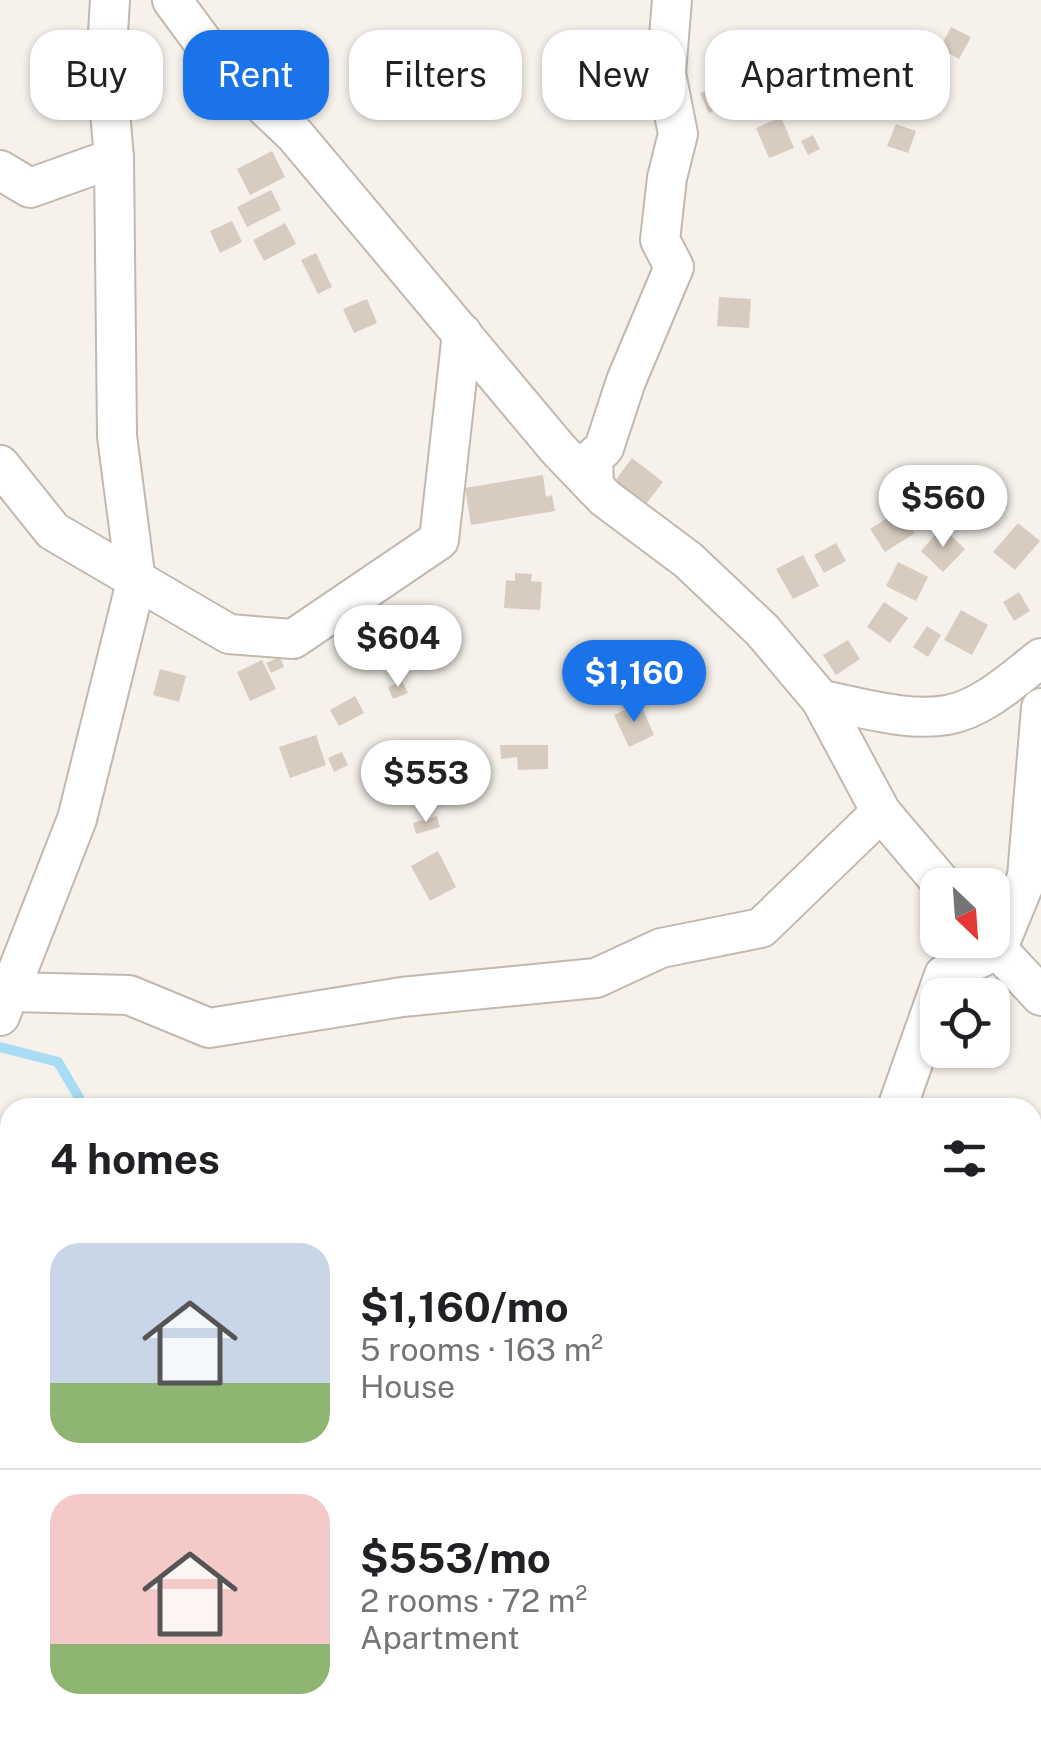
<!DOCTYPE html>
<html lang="en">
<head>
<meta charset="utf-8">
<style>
  :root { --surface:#fff; --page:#f2f2f2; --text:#202124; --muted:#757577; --line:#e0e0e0; --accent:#1a73e8 }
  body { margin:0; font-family:"Public Sans",sans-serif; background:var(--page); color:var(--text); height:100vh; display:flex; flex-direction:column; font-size:38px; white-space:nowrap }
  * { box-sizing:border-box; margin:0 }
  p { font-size:32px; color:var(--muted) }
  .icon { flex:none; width:55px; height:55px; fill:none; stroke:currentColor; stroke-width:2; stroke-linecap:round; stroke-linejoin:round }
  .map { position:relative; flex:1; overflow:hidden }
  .details { position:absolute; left:0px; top:1098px; width:1042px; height:642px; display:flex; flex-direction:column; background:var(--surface); border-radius:30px 30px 0 0; box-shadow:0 2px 8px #0004 }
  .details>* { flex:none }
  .guide { position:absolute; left:30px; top:30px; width:982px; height:90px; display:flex; gap:20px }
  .needle { width:65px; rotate:155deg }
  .tools { position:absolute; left:920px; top:868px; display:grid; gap:20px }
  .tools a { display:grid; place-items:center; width:90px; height:90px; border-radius:20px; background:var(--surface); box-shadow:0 2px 8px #0004; font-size:50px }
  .price { position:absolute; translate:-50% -85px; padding:0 22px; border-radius:35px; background:#fff; color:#222; font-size:32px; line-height:65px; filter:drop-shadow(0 2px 5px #0008) }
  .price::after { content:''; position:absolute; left:50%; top:60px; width:30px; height:22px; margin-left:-15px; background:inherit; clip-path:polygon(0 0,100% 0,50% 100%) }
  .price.active { background:var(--accent); color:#fff }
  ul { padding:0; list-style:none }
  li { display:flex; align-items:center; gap:30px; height:250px; padding:0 50px }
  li+li { border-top:2px solid var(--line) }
  li span { display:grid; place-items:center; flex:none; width:280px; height:200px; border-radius:30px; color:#555 }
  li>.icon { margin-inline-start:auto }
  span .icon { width:120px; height:120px; fill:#fffc; stroke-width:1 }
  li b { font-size:42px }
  h2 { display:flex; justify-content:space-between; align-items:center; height:120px; padding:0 50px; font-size:42px }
  .pill { padding:0 35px; border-radius:30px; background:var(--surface); box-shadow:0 2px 8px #0004; font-size:35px; line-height:90px }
  .pill.active { background:var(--accent); color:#fff }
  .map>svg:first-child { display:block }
</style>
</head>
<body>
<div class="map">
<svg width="1041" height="1739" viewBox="0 0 1041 1739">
  <rect width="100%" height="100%" fill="#f6f1eb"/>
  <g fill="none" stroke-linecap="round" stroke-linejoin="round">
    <!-- stream -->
    <polyline stroke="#a7dcf3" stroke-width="10" points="0,1047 58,1062 85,1108"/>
  </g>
  <!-- building -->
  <g fill="#d8ccc0">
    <polygon points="951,27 971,37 959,59 940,48"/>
    <polygon points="878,51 892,56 887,72 872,67"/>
    <polygon points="822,73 840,77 835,97 817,92"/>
    <polygon points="782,80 792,110 766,119 756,89"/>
    <polygon points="890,81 921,93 911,117 880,105"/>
    <polygon points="717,86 725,105 709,113 700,93"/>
    <polygon points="781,117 794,148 769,158 756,128"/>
    <polygon points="896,124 916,131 908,153 887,146"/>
    <polygon points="813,135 820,149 808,155 801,141"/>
    <polygon points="272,151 285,177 250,195 237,169"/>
    <polygon points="271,190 281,210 247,227 237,207"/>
    <polygon points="232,221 242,242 220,253 210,231"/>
    <polygon points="285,223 296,244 264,261 253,240"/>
    <polygon points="316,253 332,287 318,294 301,260"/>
    <polygon points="719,297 751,299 749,328 717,326"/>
    <polygon points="367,299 377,323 354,333 343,309"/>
    <polygon points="632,458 663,482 646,504 615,481"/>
    <polygon points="543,475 546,497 552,495 555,511 471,525 465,488"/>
    <polygon points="900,510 915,533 885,552 870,529"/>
    <polygon points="1018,523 1040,541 1015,570 993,552"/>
    <polygon points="942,527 965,549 943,572 921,551"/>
    <polygon points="836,543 846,561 824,573 814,555"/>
    <polygon points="803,555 819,586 793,599 776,569"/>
    <polygon points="898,562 928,577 916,601 886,586"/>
    <polygon points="515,573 532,574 531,581 542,582 540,610 504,608 506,580 515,581"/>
    <polygon points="1019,592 1030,611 1014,621 1003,602"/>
    <polygon points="884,602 908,618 890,643 867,627"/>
    <polygon points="961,610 988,625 972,655 944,640"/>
    <polygon points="927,626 941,635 928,657 913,647"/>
    <polygon points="848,640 860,659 836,675 823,655"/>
    <polygon points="280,657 284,667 271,673 266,663"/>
    <polygon points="262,660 276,689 250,701 237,672"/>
    <polygon points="160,669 186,676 179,702 153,695"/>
    <polygon points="402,681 408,693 393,699 388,687"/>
    <polygon points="355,696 364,713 339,726 330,710"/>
    <polygon points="640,703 654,735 629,747 614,715"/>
    <polygon points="316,735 326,765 290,778 279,747"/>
    <polygon points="500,745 548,745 548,769 518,770 517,757 501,759"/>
    <polygon points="342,752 348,765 334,772 328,758"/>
    <polygon points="437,816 440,827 416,834 413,823"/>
    <polygon points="438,851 456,887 430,901 411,866"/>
  </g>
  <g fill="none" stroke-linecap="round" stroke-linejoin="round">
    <defs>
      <g id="street">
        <polyline points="172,0 216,60 295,135 558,449 605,498 688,560 762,630 821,700 881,812 943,885"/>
        <polyline points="0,170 30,188 114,158"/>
        <polyline points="0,465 53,531 229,634 293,639 439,540 462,333"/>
        <polyline points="594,487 593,458 604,448 626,381 674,267 660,240 667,178 678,134 666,73 672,0"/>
        <path d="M821 700C860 707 907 722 947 715 982 709 1014 679 1041 658"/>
        <polyline points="989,940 1041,996"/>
        <polyline points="12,992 129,995 209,1028 402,997 596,978 661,948 761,928 881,812"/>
        <polyline points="0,1016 77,819 136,582 117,436 114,158 106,66 110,0"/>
        <polyline points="897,1108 944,975 997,950 1027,877 1041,708"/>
        <polyline points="0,1603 10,1608"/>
        <polyline points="147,1730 154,1739"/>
        <polyline points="876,1730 880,1739"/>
      </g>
    </defs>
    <!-- street casing -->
    <use href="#street" stroke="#c2b8ad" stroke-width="42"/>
    <!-- street -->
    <use href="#street" stroke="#fff" stroke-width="38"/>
  </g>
</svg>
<div class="tools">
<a><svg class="needle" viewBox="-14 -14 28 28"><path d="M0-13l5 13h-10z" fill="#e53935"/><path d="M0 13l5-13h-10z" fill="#757577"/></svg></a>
<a><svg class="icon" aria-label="locate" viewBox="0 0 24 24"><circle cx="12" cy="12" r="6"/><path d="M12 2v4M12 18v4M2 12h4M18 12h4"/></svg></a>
</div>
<b class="price" style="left:943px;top:550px">$560</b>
<b class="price" style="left:398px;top:690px">$604</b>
<b class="price active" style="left:634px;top:725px">$1,160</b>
<b class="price" style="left:426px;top:825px">$553</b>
<div class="guide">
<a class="pill">Buy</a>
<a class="pill active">Rent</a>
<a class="pill">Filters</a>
<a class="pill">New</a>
<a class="pill">Apartment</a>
</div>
<section class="details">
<h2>4 homes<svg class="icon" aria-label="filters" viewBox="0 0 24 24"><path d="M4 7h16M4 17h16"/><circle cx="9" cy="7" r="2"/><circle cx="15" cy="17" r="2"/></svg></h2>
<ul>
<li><span style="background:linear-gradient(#c9d6e8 70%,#8fb573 0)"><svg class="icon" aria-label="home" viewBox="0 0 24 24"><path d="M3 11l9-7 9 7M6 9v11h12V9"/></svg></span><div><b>$1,160/mo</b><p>5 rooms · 163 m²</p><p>House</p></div></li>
<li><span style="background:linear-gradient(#f6c9c9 75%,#8fb573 0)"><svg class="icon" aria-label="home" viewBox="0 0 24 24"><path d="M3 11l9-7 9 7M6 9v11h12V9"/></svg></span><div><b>$553/mo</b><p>2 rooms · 72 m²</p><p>Apartment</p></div></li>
</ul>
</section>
</div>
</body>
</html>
